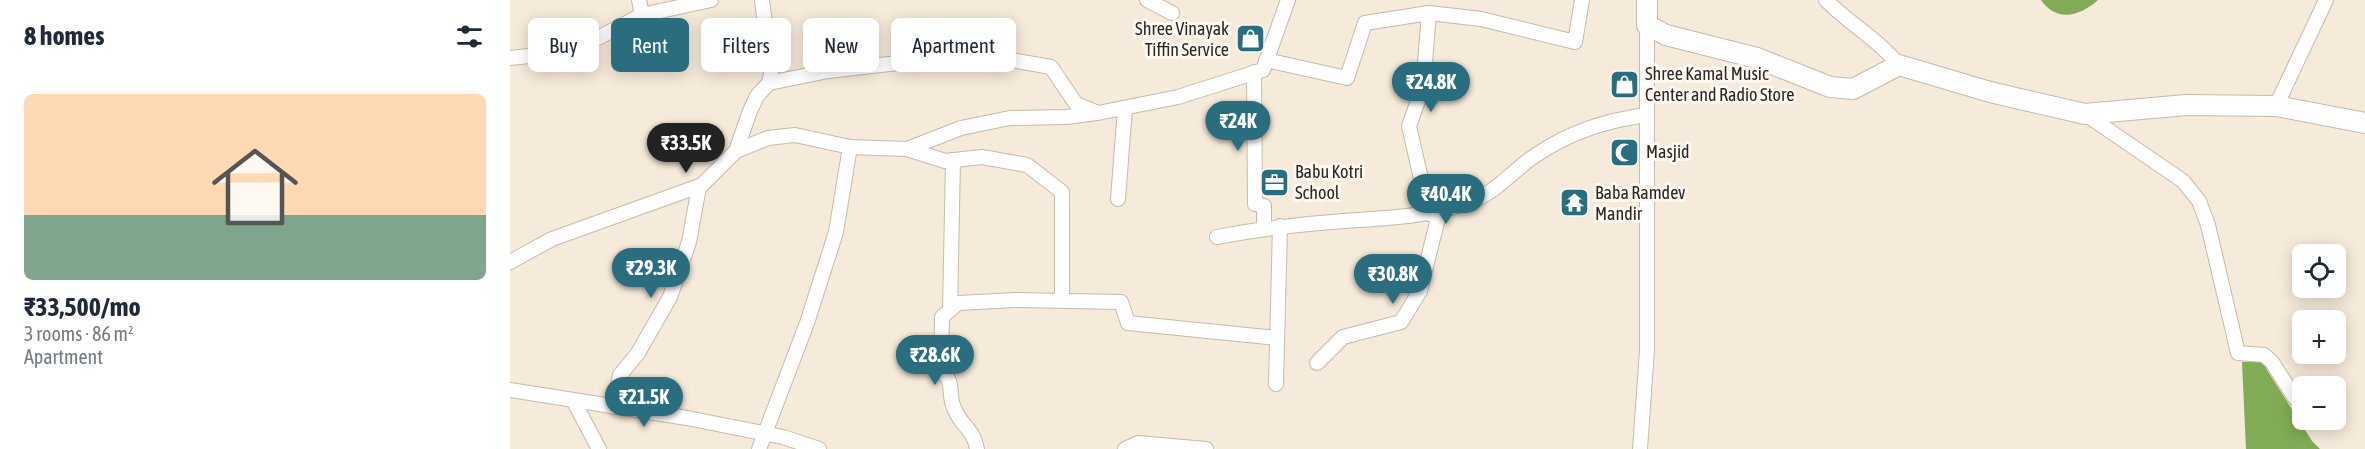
<!DOCTYPE html>
<html lang="en">
<head>
<meta charset="utf-8">
<style>
  :root { --surface:#fff; --page:#f2f2f3; --text:#1f2937; --muted:#747a83; --accent:#296d7e }
  body { margin:0; font-family:"Asap Condensed",sans-serif; background:var(--page); color:var(--text); height:100vh; display:flex; flex-direction:column; font-size:22px; white-space:nowrap }
  * { box-sizing:border-box; margin:0 }
  p { font-size:20px; color:var(--muted) }
  .icon { flex:none; width:33px; height:33px; fill:none; stroke:currentColor; stroke-width:2; stroke-linecap:round; stroke-linejoin:round }
  .map { position:relative; flex:1; overflow:hidden }
  .side { display:flex; flex-direction:column; background:var(--surface); width:510px }
  .side>* { flex:none }
  .top-card { position:absolute; left:18px; top:18px; width:570px; height:54px; display:flex; gap:12px }
  .tools { position:absolute; left:1782px; top:244px; display:grid; gap:12px }
  .tools a { display:grid; place-items:center; width:54px; height:54px; border-radius:9px; background:var(--surface); box-shadow:0 3px 15px #0003; font-size:30px }
  .price { position:absolute; translate:-50% -51px; padding:0 14px; border-radius:21px; background:var(--accent); color:#fff; font-size:20px; line-height:39px; filter:drop-shadow(0 2px 3px #0008) }
  .price::after { content:''; position:absolute; left:50%; top:36px; width:18px; height:14px; margin-left:-9px; background:inherit; clip-path:polygon(0 0,100% 0,50% 100%) }
  .price.current { background:#222; color:#fff }
  ul { padding:0; list-style:none }
  li { display:grid; align-content:center; gap:12px; height:318px; padding:0 24px }
  li span { display:grid; place-items:center; height:186px; border-radius:9px; color:#555 }
  li>.icon { margin-inline-start:auto }
  span .icon { width:108px; height:108px; fill:#fffc; stroke-width:1 }
  li b { font-size:26px }
  h2 { display:flex; justify-content:space-between; align-items:center; height:72px; padding:0 24px; font-size:26px }
  .chip { padding:0 21px; border-radius:9px; background:var(--surface); box-shadow:0 3px 15px #0003; font-size:21px; line-height:54px }
  .chip.current { background:var(--accent); color:#fff }
  main { display:flex; flex:1; min-height:0 }
  .map>svg:first-child { display:block }
</style>
</head>
<body>
<main>
<section class="side">
<h2>8 homes<svg class="icon" aria-label="filters" viewBox="0 0 24 24"><path d="M4 7h16M4 17h16"/><circle cx="9" cy="7" r="2"/><circle cx="15" cy="17" r="2"/></svg></h2>
<ul>
<li><span style="background:linear-gradient(#ffd9b3 65%,#7fa58c 0)"><svg class="icon" aria-label="home" viewBox="0 0 24 24"><path d="M3 11l9-7 9 7M6 9v11h12V9"/></svg></span><div><b>₹33,500/mo</b><p>3 rooms · 86 m²</p><p>Apartment</p></div></li>
</ul>
</section>
<div class="map">
<svg width="1855" height="449" viewBox="0 0 1855 449">
  <rect width="100%" height="100%" fill="#f6eada"/>
  <!-- water -->
  <g fill="#81ac55">
    <path d="M1531 0H1588C1570 16 1547 23 1531 0Z"/>
    <polygon points="1732,362 1752,362 1802,441 1810,449 1736,449"/>
  </g>
  <g fill="none" stroke-linecap="round" stroke-linejoin="round">
    <defs>
      <g id="street">
        <polyline points="129,0 132,15"/>
        <polyline points="637,0 662,13"/>
        <path d="M1316 0C1339 24 1368 39 1389 65"/>
        <polyline points="0,58 28,55 82,41 132,15 201,0"/>
        <polyline points="756,60 837,78 855,23 919,13 971,19 1065,42 1072,0"/>
        <polyline points="744,72 745,204 754,206 754,228"/>
        <polyline points="259,83 318,71 467,54 541,67 566,104 588,113 668,97 753,70 778,0"/>
        <polyline points="1766,106 1816,0"/>
        <polyline points="1575,114 1673,181 1689,201 1698,225 1728,353 1754,355 1762,362 1785,398"/>
        <polyline points="397,149 435,161 472,157 517,165 552,192 552,300"/>
        <polyline points="226,151 258,138 285,135 340,147 397,149 451,128 500,118 557,117 586,113"/>
        <polyline points="608,199 615,108"/>
        <polyline points="919,214 899,126 913,87 919,13"/>
        <path d="M707 237C749 229 791 224 834 221 877 218 918 217 960 202 987 192 1003 170 1026 155 1060 132 1096 120 1137 115"/>
        <polyline points="0,262 42,239 192,185 226,151 240,111 247,96 259,83 261,73 252,0"/>
        <polyline points="440,310 443,160"/>
        <polyline points="807,363 833,337 891,322 910,291 930,210"/>
        <polyline points="766,384 770,226"/>
        <polyline points="0,390 177,418 273,437 309,449"/>
        <polyline points="63,400 89,449"/>
        <polyline points="103,407 110,375 128,353 160,297 179,242 189,187"/>
        <polyline points="249,449 297,323 326,232 340,147"/>
        <path d="M467 449C464 429 450 425 444 408 437 392 446 384 431 370L432 317 448 303 505 300 611 302 618 323 767 338"/>
        <polyline points="615,449 628,443 696,449"/>
        <polyline points="1130,449 1137,350 1137,25"/>
      </g>
      <polyline id="secondary" points="1137,0 1137,25 1156,35 1247,58 1320,87 1343,89 1389,65 1480,92 1575,114 1676,105 1766,106 1855,123"/>
    </defs>
    <!-- street casing -->
    <use href="#street" stroke="#c6baab" stroke-width="16"/>
    <!-- secondary casing -->
    <use href="#secondary" stroke="#c6baab" stroke-width="22"/>
    <!-- street -->
    <use href="#street" stroke="#fff" stroke-width="14"/>
    <!-- secondary -->
    <use href="#secondary" stroke="#fff" stroke-width="20"/>
  </g>
  <!-- icons -->
  <defs>
    <symbol id="shop-square" viewBox="-11 -11 22 22"><rect x="-9" y="-9" width="18" height="18" rx="4" fill="#296d7e" stroke="#fdf8f2"/><path d="M-5-2.5h2.3a2.7 3.5 0 0 1 5.4 0H5L5.5 6h-11ZM-1.5-2.5h3a1.5 2.3 0 0 0-3 0Z" fill="#fff"/></symbol>
    <symbol id="mosque-square" viewBox="-11 -11 22 22"><rect x="-9" y="-9" width="18" height="18" rx="4" fill="#296d7e" stroke="#fdf8f2"/><path d="M3.5-4.9A6 6 0 1 0 3.5 4.9A5 5 0 1 1 3.5-4.9Z" fill="#fff"/></symbol>
    <symbol id="office-square" viewBox="-11 -11 22 22"><rect x="-9" y="-9" width="18" height="18" rx="4" fill="#296d7e" stroke="#fdf8f2"/><path d="M-6-3h4V-5.5h4V-3h4V5H-6ZM-1-4.5V-3h2v-1.5ZM-6 0V1H6V0Z" fill="#fff"/></symbol>
    <symbol id="temple-square" viewBox="-11 -11 22 22"><rect x="-9" y="-9" width="18" height="18" rx="4" fill="#296d7e" stroke="#fdf8f2"/><path d="M0-6L5-2H3V0L6.5 2.5H4V6H1.5V3h-3V6H-4V2.5H-6.5L-3 0V-2H-5Z" fill="#fff"/></symbol>
  </defs>
  <g fill-rule="evenodd">
    <use href="#shop-square" x="724" y="22" width="33" height="33"/>
    <use href="#shop-square" x="1098" y="68" width="33" height="33"/>
    <use href="#mosque-square" x="1098" y="136" width="33" height="33"/>
    <use href="#office-square" x="748" y="166" width="33" height="33"/>
    <use href="#temple-square" x="1048" y="186" width="33" height="33"/>
  </g>
  <g text-anchor="middle" stroke-width="6" stroke-linejoin="round" paint-order="stroke">
    <!-- poi labels -->
    <g font-size="18" fill="#2c2722" stroke="#fdf8f2" text-anchor="start">
      <text x="719" y="35" text-anchor="end">Shree Vinayak<tspan x="719" dy="21">Tiffin Service</tspan></text>
      <text x="1135" y="80">Shree Kamal Music<tspan x="1135" dy="21">Center and Radio Store</tspan></text>
      <text x="1136" y="158">Masjid</text>
      <text x="785" y="178">Babu Kotri<tspan x="785" dy="21">School</tspan></text>
      <text x="1085" y="199">Baba Ramdev<tspan x="1085" dy="21">Mandir</tspan></text>
    </g>
  </g>
</svg>
<div class="tools">
<a><svg class="icon" aria-label="locate" viewBox="0 0 24 24"><circle cx="12" cy="12" r="6"/><path d="M12 2v4M12 18v4M2 12h4M18 12h4"/></svg></a>
<a>+</a>
<a>−</a>
</div>
<b class="price" style="left:921px;top:113px">₹24.8K</b>
<b class="price" style="left:728px;top:152px">₹24K</b>
<b class="price current" style="left:176px;top:174px">₹33.5K</b>
<b class="price" style="left:936px;top:225px">₹40.4K</b>
<b class="price" style="left:141px;top:299px">₹29.3K</b>
<b class="price" style="left:883px;top:305px">₹30.8K</b>
<b class="price" style="left:425px;top:386px">₹28.6K</b>
<b class="price" style="left:134px;top:428px">₹21.5K</b>
<div class="top-card">
<a class="chip">Buy</a>
<a class="chip current">Rent</a>
<a class="chip">Filters</a>
<a class="chip">New</a>
<a class="chip">Apartment</a>
</div>
</div>
</main>
</body>
</html>
